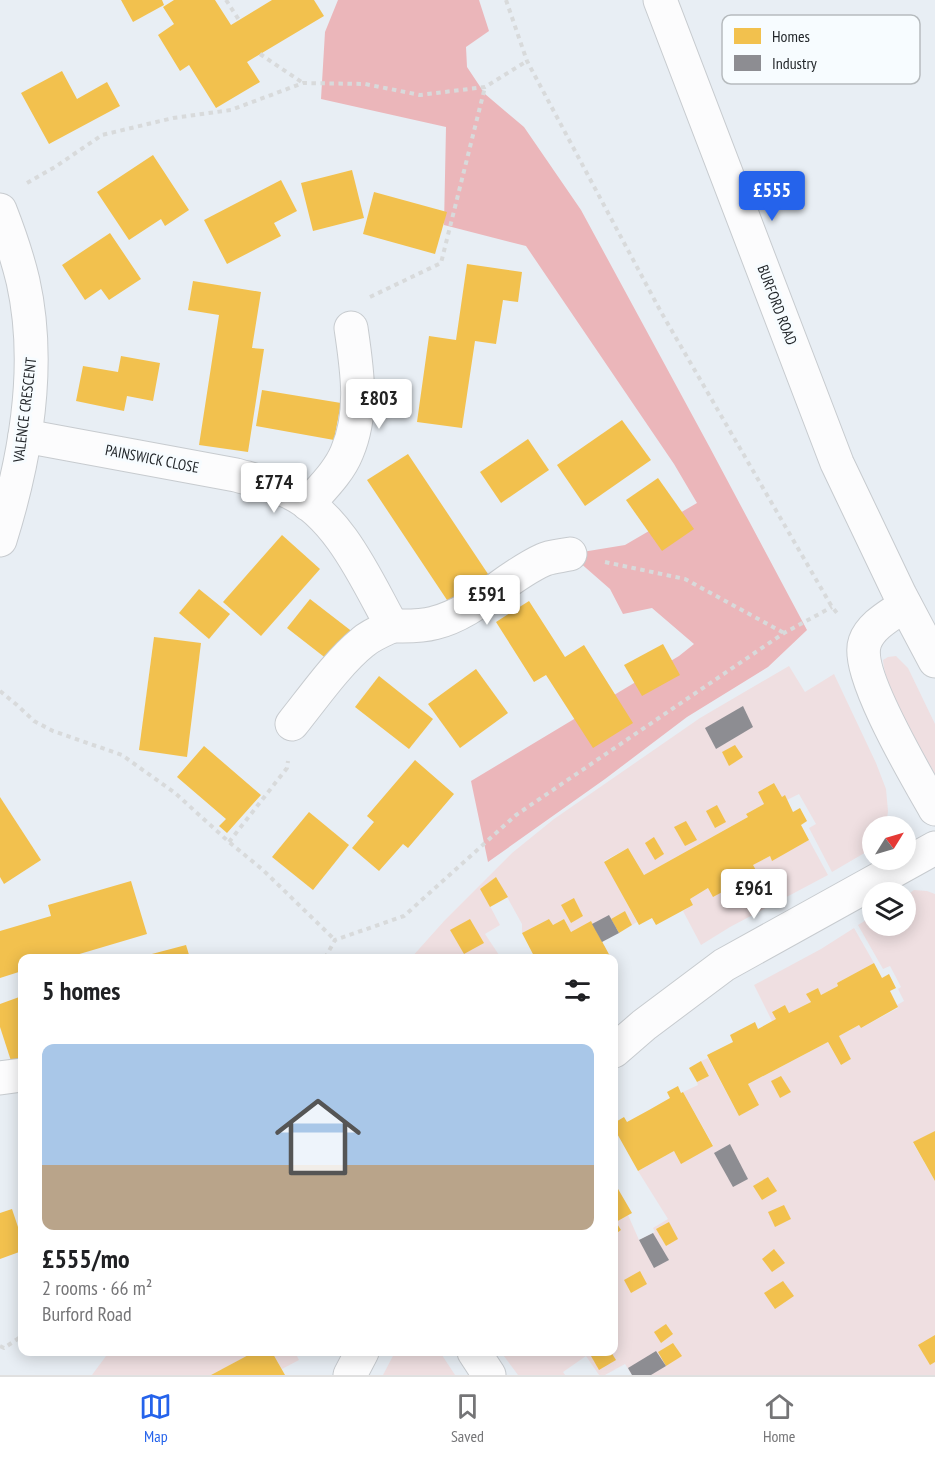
<!DOCTYPE html>
<html lang="en">
<head>
<meta charset="utf-8">
<style>
  :root { --surface:#fff; --page:#f6f6f6; --text:#202124; --muted:#757577; --line:#e0e0e0; --accent:#2563eb }
  body { margin:0; font-family:"PT Sans Narrow",sans-serif; background:var(--page); color:var(--text); height:100vh; display:flex; flex-direction:column; font-size:22px; white-space:nowrap }
  * { box-sizing:border-box; margin:0 }
  p { font-size:20px; color:var(--muted) }
  .icon { flex:none; width:33px; height:33px; fill:none; stroke:currentColor; stroke-width:2; stroke-linecap:round; stroke-linejoin:round }
  .map { position:relative; flex:1; overflow:hidden }
  .drawer { position:absolute; left:18px; top:954px; width:600px; height:402px; display:flex; flex-direction:column; background:var(--surface); border-radius:12px; box-shadow:0 3px 15px #0003 }
  .drawer>* { flex:none }
  .needle { width:39px; rotate:53deg }
  .fabs { position:absolute; left:862px; top:816px; display:grid; gap:12px }
  .fabs a { display:grid; place-items:center; width:54px; height:54px; border-radius:50%; background:var(--surface); box-shadow:0 3px 15px #0003; font-size:30px }
  .price { position:absolute; translate:-50% -51px; padding:0 14px; border-radius:6px; background:#fff; color:#222; font-size:20px; line-height:39px; filter:drop-shadow(0 2px 3px #0008) }
  .price::after { content:''; position:absolute; left:50%; top:36px; width:18px; height:14px; margin-left:-9px; background:inherit; clip-path:polygon(0 0,100% 0,50% 100%) }
  .price.selected { background:var(--accent); color:#fff }
  ul { padding:0; list-style:none }
  li { display:grid; align-content:center; gap:12px; height:318px; padding:0 24px }
  li+li { border-top:2px solid var(--line) }
  li span { display:grid; place-items:center; height:186px; border-radius:12px; color:#555 }
  li>.icon { margin-inline-start:auto }
  span .icon { width:108px; height:108px; fill:#fffc; stroke-width:1 }
  li b { font-size:26px }
  h2 { display:flex; justify-content:space-between; align-items:center; height:72px; padding:0 24px; font-size:26px }
  .dock { display:flex; justify-content:space-around; align-items:center; height:84px; border-top:2px solid var(--line); background:var(--surface); font-size:16px; color:var(--muted) }
  .dock a { display:grid; justify-items:center; gap:3px }
  .dock .selected { color:var(--accent) }
  .map>svg:first-child { display:block }
</style>
</head>
<body>
<div class="map">
<svg width="935" height="1375" viewBox="0 0 935 1375">
  <rect width="100%" height="100%" fill="#e8eef4"/>
  <!-- green -->
  <g fill="#efdfe1">
    <path d="M896 656 908 668 935 724V774C919 744 885 692 883 660L888 657Z"/>
    <polygon points="789,666 805,692 834,674 876,763 886,789 888,811 886,826 873,826 873,848 832,872 809,828 816,824 799,794 787,800 785,796 782,797 774,783 758,792 764,804 746,814 748,817 644,875 628,848 604,861 637,922 632,925 625,911 611,919 571,932 564,919 553,925 549,919 522,933 522,924 496,877 481,889 500,925 485,934 501,958 411,958 445,920 512,853 554,819 700,718"/>
    <polygon points="809,840 828,875 730,927 701,945 683,911 693,905 690,899 708,888 725,890 721,882 739,872 744,880 756,872 753,865 770,856 772,860"/>
    <polygon points="914,890 927,891 935,894 935,1131 913,1143 935,1181 935,1375 632,1375 625,1364 605,1375 599,1375 586,1356 563,1372 565,1375 518,1375 501,1352 614,1352 614,1235 621,1230 616,1222 628,1215 639,1240 655,1232 653,1228 668,1219 638,1171 674,1151 681,1163 713,1145 683,1092 698,1085 697,1082 709,1076 701,1061 708,1058 739,1116 758,1105 748,1084 828,1042 841,1065 851,1059 839,1036 859,1025 861,1028 898,1008 897,1005 904,1001 898,989 901,987 890,966 883,969 858,925 873,916 873,926 906,926 906,896"/>
    <polygon points="854,928 874,963 837,983 838,986 821,995 818,988 807,994 811,1002 789,1013 785,1005 773,1011 776,1019 772,1021 754,985 821,949"/>
    <polygon points="109,1352 254,1352 211,1375 92,1375"/>
    <polygon points="272,1352 295,1352 299,1360 282,1369"/>
    <polygon points="395,1352 440,1352 455,1375 383,1375"/>
  </g>
  <!-- forest -->
  <polygon fill="#ebb6ba" points="338,0 479,0 489,31 466,47 467,67 485,94 524,127 581,210 709,446 807,630 768,667 687,717 605,779 488,862 471,781 679,656 694,644 652,608 623,614 610,589 570,554 625,545 697,503 674,464 526,246 444,225 446,127 321,99 325,32"/>
  <!-- homes -->
  <g fill="#f2c14e">
    <polygon points="121,0 162,0 164,5 133,22"/>
    <polygon points="174,0 215,0 231,25 272,0 314,0 324,16 247,62 260,82 216,108 189,65 180,71 158,35 174,24 163,7"/>
    <polygon points="62,71 77,99 107,82 120,106 49,144 21,93"/>
    <polygon points="153,155 189,210 165,226 161,219 129,240 97,192"/>
    <polygon points="352,170 364,218 313,231 301,183"/>
    <polygon points="281,180 297,211 274,223 281,236 227,264 204,220"/>
    <polygon points="374,192 447,212 435,254 363,234"/>
    <polygon points="110,233 141,279 109,300 101,289 85,300 62,265"/>
    <polygon points="467,264 522,272 518,302 503,300 496,344 475,341 462,428 417,422 429,336 456,340"/>
    <polygon points="193,281 261,292 252,348 264,349 248,452 199,445 219,315 188,310"/>
    <polygon points="121,356 160,363 153,401 127,396 124,411 76,401 83,366 118,372"/>
    <polygon points="262,390 341,403 334,440 256,426"/>
    <polygon points="622,420 651,460 585,506 557,465"/>
    <polygon points="528,439 549,470 501,503 480,472"/>
    <polygon points="408,454 492,580 451,606 367,480"/>
    <polygon points="658,478 694,529 662,551 626,500"/>
    <polygon points="282,535 320,569 261,636 223,602"/>
    <polygon points="199,589 230,614 209,639 179,613"/>
    <polygon points="310,599 354,633 332,663 287,628"/>
    <polygon points="529,601 565,657 584,645 633,723 593,748 546,675 534,682 496,622"/>
    <polygon points="154,637 201,643 187,757 139,750"/>
    <polygon points="663,644 680,675 642,696 624,665"/>
    <polygon points="476,669 508,713 460,748 428,704"/>
    <polygon points="379,676 433,719 409,749 355,707"/>
    <polygon points="735,745 743,757 729,766 722,752"/>
    <polygon points="204,746 261,795 227,833 219,826 226,819 177,777"/>
    <polygon points="415,760 454,794 408,848 403,844 379,871 352,848 374,822 367,816"/>
    <polygon points="774,783 782,797 785,795 793,812 800,808 807,821 801,825 809,840 772,861 770,856 753,865 757,872 743,880 739,872 721,882 726,890 713,897 708,888 690,899 693,905 656,925 652,918 639,925 604,862 628,848 644,875 748,817 746,814 764,804 758,792"/>
    <polygon points="0,797 41,860 4,884 0,877"/>
    <polygon points="717,805 726,822 715,828 706,811"/>
    <polygon points="309,812 349,845 313,890 272,857"/>
    <polygon points="686,821 697,840 685,846 674,827"/>
    <polygon points="654,837 664,854 655,860 645,843"/>
    <polygon points="496,877 508,897 490,907 480,889"/>
    <polygon points="131,881 147,934 66,958 22,958 22,971 0,978 0,931 51,916 48,905"/>
    <polygon points="574,898 583,916 571,923 561,905"/>
    <polygon points="625,911 632,925 619,933 611,919"/>
    <polygon points="470,919 484,943 464,954 450,930"/>
    <polygon points="549,919 553,925 564,919 571,932 591,921 611,958 535,958 522,933"/>
    <polygon points="186,945 190,958 149,958 148,955"/>
    <polygon points="874,963 882,978 889,974 896,988 890,991 898,1007 861,1028 859,1025 839,1036 851,1059 841,1065 828,1042 748,1084 759,1105 739,1116 707,1055 733,1042 730,1035 755,1022 758,1029 776,1019 772,1012 785,1005 789,1013 811,1002 806,994 818,988 821,995 838,986 837,983"/>
    <polygon points="22,996 22,1064 13,1067 0,1027 0,1004"/>
    <polygon points="701,1061 709,1076 697,1082 689,1068"/>
    <polygon points="781,1076 791,1092 780,1098 771,1081"/>
    <polygon points="678,1086 681,1093 683,1092 713,1146 681,1164 674,1151 638,1171 615,1130 616,1129 614,1123 624,1117 627,1122 649,1110 670,1098 667,1092"/>
    <polygon points="935,1131 935,1181 913,1142"/>
    <polygon points="768,1177 777,1191 762,1200 753,1186"/>
    <polygon points="614,1182 632,1213 616,1222 621,1230 614,1235"/>
    <polygon points="784,1205 791,1219 775,1227 768,1212"/>
    <polygon points="12,1209 22,1239 22,1251 0,1259 0,1213"/>
    <polygon points="669,1222 678,1239 666,1246 656,1229"/>
    <polygon points="774,1249 785,1263 772,1272 762,1259"/>
    <polygon points="640,1271 647,1284 631,1293 624,1280"/>
    <polygon points="783,1281 794,1296 775,1309 764,1293"/>
    <polygon points="666,1324 673,1334 661,1343 654,1332"/>
    <polygon points="935,1335 935,1362 930,1365 918,1345"/>
    <polygon points="673,1343 682,1356 666,1366 658,1352"/>
    <polygon points="254,1352 272,1352 285,1375 211,1375"/>
    <polygon points="598,1352 611,1352 616,1360 599,1370 591,1356"/>
  </g>
  <!-- industry -->
  <g fill="#8d8d92">
    <polygon points="743,706 753,727 716,749 705,728"/>
    <polygon points="609,915 619,933 602,942 592,924"/>
    <polygon points="730,1144 748,1179 733,1187 714,1153"/>
    <polygon points="653,1233 669,1260 654,1268 639,1240"/>
    <polygon points="656,1351 666,1366 651,1375 632,1375 628,1368"/>
  </g>
  <g fill="none" stroke-linecap="round" stroke-linejoin="round">
    <defs>
      <g id="street">
        <path d="M0 210C9 233 17 256 23 281 42 366 26 457 0 540"/>
        <path d="M25 436 236 475C254 480 272 484 289 492 339 515 367 581 392 626 381 631 371 635 363 642 337 663 313 698 292 724"/>
        <path d="M308 504C322 488 339 472 347 452 364 412 357 369 351 328"/>
        <path d="M905 605C891 615 871 625 865 642 854 672 918 779 935 809"/>
        <path d="M392 626C405 626 420 627 434 623 475 613 505 577 543 560 551 556 561 556 570 554"/>
        <polyline points="614,1051 644,1025 724,965 935,848"/>
        <polyline points="0,1078 22,1075"/>
        <polyline points="474,1352 489,1375"/>
        <polyline points="350,1375 362,1352"/>
      </g>
      <polyline id="secondary" points="660,0 837,463 900,595 935,661"/>
    </defs>
    <!-- street casing -->
    <use href="#street" stroke="#c7cbcf" stroke-width="35"/>
    <!-- secondary casing -->
    <use href="#secondary" stroke="#c7cbcf" stroke-width="35"/>
    <!-- path -->
    <g stroke="#d8dadb" stroke-width="4" stroke-dasharray="4.5 4.5" stroke-linecap="butt">
      <polyline points="226,0 239,20"/>
      <polyline points="506,0 527,61 661,312 832,607 837,613"/>
      <polyline points="260,54 303,83"/>
      <polyline points="27,183 55,167 102,135 173,118 231,110 303,83 365,84 420,95 485,87 527,61"/>
      <polyline points="370,297 441,263 485,87"/>
      <polyline points="605,562 685,579 784,633"/>
      <polyline points="0,691 17,705 34,721 53,731 122,755 175,793 229,842 263,870 335,940"/>
      <polyline points="229,842 287,768 288,761"/>
      <polyline points="325,958 335,940 404,916 516,815 784,633 832,607"/>
      <polyline points="0,1346 4,1348 22,1336"/>
    </g>
    <!-- street -->
    <use href="#street" stroke="#fcfcfd" stroke-width="33"/>
    <!-- secondary -->
    <use href="#secondary" stroke="#fcfcfd" stroke-width="33"/>
  </g>
  <g text-anchor="middle" stroke-width="6" stroke-linejoin="round" paint-order="stroke">
    <!-- street labels -->
    <g font-size="15" fill="#1f2327" stroke="#f7fcff">
      <text transform="translate(777 305) rotate(69)" y="5">BURFORD ROAD</text>
      <text transform="translate(25 410) rotate(-83)" y="5">VALENCE CRESCENT</text>
      <text transform="translate(152 459) rotate(11)" y="5">PAINSWICK CLOSE</text>
    </g>
  </g>
  <!-- legend -->
  <rect x="722" y="15" width="198" height="69" rx="9" fill="#f7fcff" stroke="#b6bbbe" stroke-width="1.5"/>
  <rect x="734" y="28" width="27" height="16" fill="#f2c14e"/>
  <rect x="734" y="55" width="27" height="16" fill="#8d8d92"/>
  <g font-size="16" fill="#1f2327">
    <text x="772" y="42">Homes</text>
    <text x="772" y="69">Industry</text>
  </g>
</svg>
<div class="fabs">
<a><svg class="needle" viewBox="-14 -14 28 28"><path d="M0-13l5 13h-10z" fill="#e53935"/><path d="M0 13l5-13h-10z" fill="#757577"/></svg></a>
<a><svg class="icon" aria-label="layers" viewBox="0 0 24 24"><path d="M12 4l9 5-9 5-9-5zM3 14l9 5 9-5"/></svg></a>
</div>
<b class="price selected" style="left:772px;top:222px">£555</b>
<b class="price" style="left:379px;top:430px">£803</b>
<b class="price" style="left:274px;top:514px">£774</b>
<b class="price" style="left:487px;top:626px">£591</b>
<b class="price" style="left:754px;top:920px">£961</b>
<section class="drawer">
<h2>5 homes<svg class="icon" aria-label="filters" viewBox="0 0 24 24"><path d="M4 7h16M4 17h16"/><circle cx="9" cy="7" r="2"/><circle cx="15" cy="17" r="2"/></svg></h2>
<ul>
<li><span style="background:linear-gradient(#a9c7e8 65%,#b9a48a 0)"><svg class="icon" aria-label="home" viewBox="0 0 24 24"><path d="M3 11l9-7 9 7M6 9v11h12V9"/></svg></span><div><b>£555/mo</b><p>2 rooms · 66 m²</p><p>Burford Road</p></div></li>
</ul>
</section>
</div>
<nav class="dock">
<a class="selected"><svg class="icon" aria-label="map" viewBox="0 0 24 24"><path d="M3 6l6-2 6 2 6-2v14l-6 2-6-2-6 2zM9 4v14M15 6v14"/></svg>Map</a>
<a><svg class="icon" aria-label="saved" viewBox="0 0 24 24"><path d="M7 4h10v16l-5-4-5 4z"/></svg>Saved</a>
<a><svg class="icon" aria-label="home" viewBox="0 0 24 24"><path d="M3 11l9-7 9 7M6 9v11h12V9"/></svg>Home</a>
</nav>
</body>
</html>
